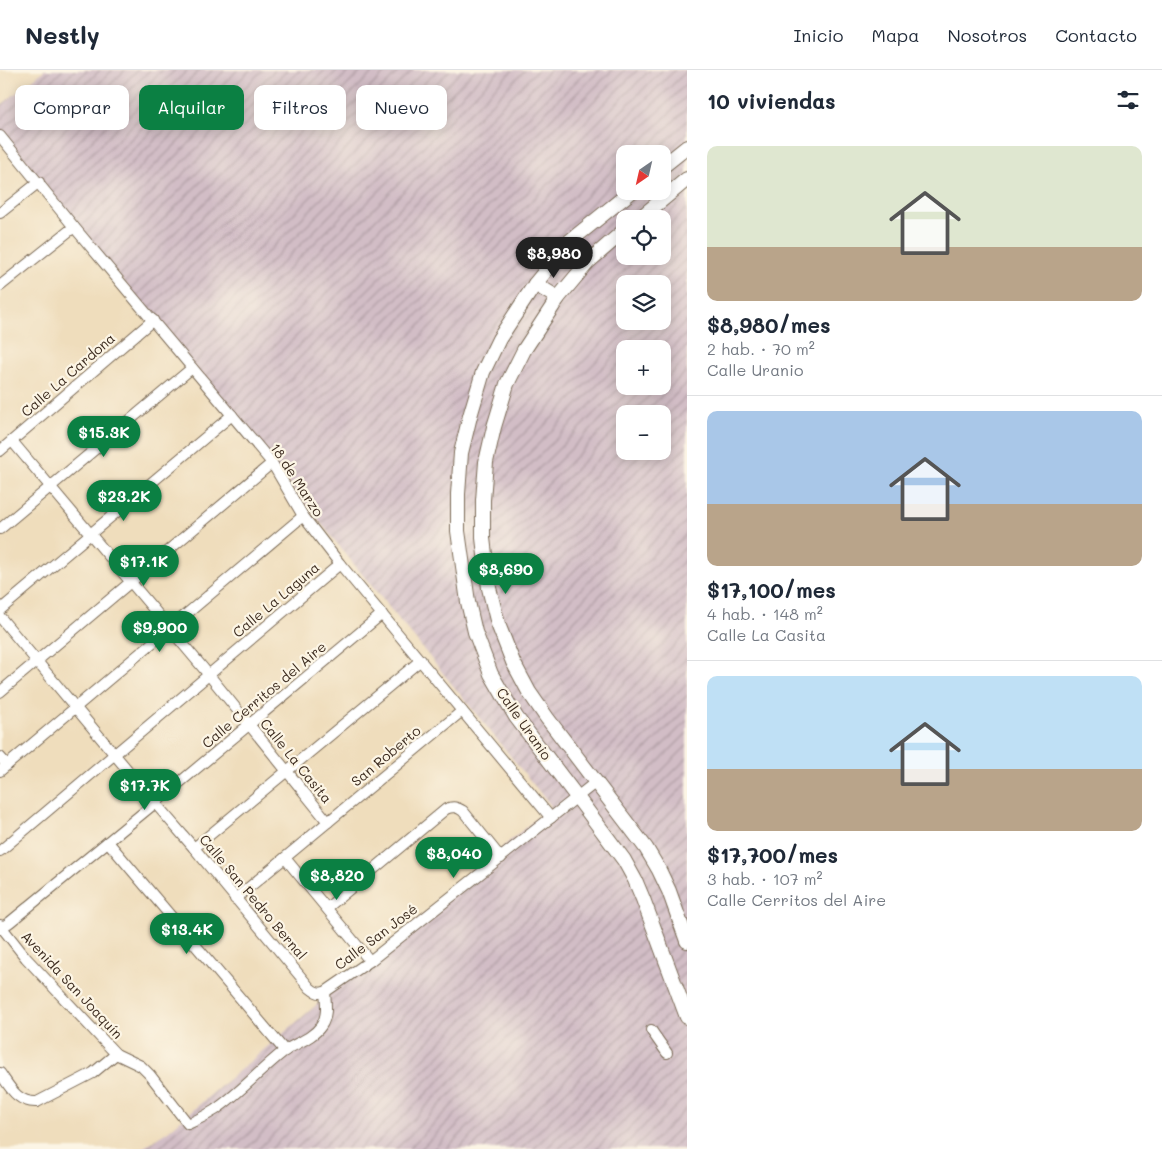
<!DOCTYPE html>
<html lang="es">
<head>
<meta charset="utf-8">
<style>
  :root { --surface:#fff; --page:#f6f6f7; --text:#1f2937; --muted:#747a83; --line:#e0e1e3; --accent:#0b8043 }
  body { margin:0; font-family:Mali,sans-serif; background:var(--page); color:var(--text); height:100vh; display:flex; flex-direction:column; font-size:19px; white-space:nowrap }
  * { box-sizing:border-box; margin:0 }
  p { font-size:16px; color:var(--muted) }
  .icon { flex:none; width:28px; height:28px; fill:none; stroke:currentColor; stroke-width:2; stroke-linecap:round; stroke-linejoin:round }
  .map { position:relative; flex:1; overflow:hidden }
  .drawer { display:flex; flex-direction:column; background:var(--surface); width:475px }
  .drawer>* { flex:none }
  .guide { position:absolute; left:15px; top:15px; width:475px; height:45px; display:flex; gap:10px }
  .needle { width:32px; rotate:214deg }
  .buttons { position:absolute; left:616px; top:75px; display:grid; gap:10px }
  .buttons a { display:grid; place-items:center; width:55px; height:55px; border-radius:10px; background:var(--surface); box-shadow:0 2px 12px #0003; font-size:25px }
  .price { position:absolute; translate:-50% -42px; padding:0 11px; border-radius:18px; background:var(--accent); color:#fff; font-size:16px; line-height:32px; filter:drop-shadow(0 1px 2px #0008) }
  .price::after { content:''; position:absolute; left:50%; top:30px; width:15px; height:11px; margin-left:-8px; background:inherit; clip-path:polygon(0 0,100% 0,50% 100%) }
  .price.active { background:#222; color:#fff }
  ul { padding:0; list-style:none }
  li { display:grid; align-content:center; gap:10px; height:265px; padding:0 20px }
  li+li { border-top:1px solid var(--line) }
  li span { display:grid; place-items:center; height:155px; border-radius:10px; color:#555 }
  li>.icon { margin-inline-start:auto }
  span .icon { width:90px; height:90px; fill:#fffc; stroke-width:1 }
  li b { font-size:21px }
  h2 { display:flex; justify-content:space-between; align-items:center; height:60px; padding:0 20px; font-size:21px }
  .chip { padding:0 18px; border-radius:10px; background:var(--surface); box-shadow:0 2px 12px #0003; font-size:18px; line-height:45px }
  .chip.active { background:var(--accent); color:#fff }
  header { display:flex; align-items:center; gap:30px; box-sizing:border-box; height:70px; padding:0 25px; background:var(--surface); border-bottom:1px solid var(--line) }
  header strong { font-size:24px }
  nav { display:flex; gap:28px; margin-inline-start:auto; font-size:18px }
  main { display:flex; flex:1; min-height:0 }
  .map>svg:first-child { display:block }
</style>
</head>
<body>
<header>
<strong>Nestly</strong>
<nav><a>Inicio</a><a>Mapa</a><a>Nosotros</a><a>Contacto</a></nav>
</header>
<main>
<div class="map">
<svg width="687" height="1079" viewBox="0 0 687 1079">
  <defs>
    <pattern id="industrial-furrows" width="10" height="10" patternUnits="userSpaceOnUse" patternTransform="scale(1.25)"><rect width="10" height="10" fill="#d2bdc6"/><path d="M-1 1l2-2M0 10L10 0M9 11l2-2" fill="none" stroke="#ac9aa0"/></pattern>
  </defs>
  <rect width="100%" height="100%" fill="#fcf5e5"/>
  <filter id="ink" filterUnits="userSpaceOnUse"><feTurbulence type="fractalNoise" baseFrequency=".02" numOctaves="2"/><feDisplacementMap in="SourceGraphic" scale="10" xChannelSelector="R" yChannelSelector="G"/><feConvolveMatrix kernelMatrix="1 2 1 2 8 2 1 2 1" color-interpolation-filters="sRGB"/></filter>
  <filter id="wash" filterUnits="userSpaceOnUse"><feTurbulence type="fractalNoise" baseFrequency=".0096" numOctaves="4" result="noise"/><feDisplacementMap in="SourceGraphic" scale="20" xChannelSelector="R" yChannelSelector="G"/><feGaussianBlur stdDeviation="1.12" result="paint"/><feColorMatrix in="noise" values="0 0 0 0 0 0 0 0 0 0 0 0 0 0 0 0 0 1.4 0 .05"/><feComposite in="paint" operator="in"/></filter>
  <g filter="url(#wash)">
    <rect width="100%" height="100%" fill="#efddbc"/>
    <!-- industrial -->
    <path fill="url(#industrial-furrows)" fill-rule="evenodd" d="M45 0H687V1079H141L168 1061 551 736 0 60V36ZM625 84H662V121H625ZM625 149H662V186H625ZM625 214H662V251H625ZM625 279H662V316H625ZM625 344H662V381H625Z"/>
  </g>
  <g filter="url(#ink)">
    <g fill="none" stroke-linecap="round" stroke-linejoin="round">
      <defs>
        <g id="minor">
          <polyline points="0,66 74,157 272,393 303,446 340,494 551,748"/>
          <polyline points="0,143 39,112"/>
          <polyline points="0,216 74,157"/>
          <polyline points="12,371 209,605 328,752"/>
          <polyline points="0,381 153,250"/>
          <polyline points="0,459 192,298"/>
          <polyline points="0,540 232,345"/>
          <polyline points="0,547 155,733 194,778 310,918 314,921 319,923 325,922 370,891 596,712"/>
          <polyline points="0,622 272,393"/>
          <polyline points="0,687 7,695"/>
          <polyline points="0,701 303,446"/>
          <polyline points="108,772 285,981"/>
          <polyline points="194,778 421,590"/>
          <polyline points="0,781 340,494"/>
          <polyline points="285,788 370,891"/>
          <polyline points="235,829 462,641"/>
          <path d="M327 838 446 739C453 736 457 737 463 741L501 788"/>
          <path d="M0 855 26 888 116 984 141 996 150 1005 188 1054C197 1050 207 1045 215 1040 240 1023 260 1000 283 982 295 973 312 969 321 956 328 946 326 934 325 922"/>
          <polyline points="0,859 10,852 155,733 382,544"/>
          <polyline points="651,960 667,983"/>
          <path d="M0 1003C10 1017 17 1033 37 1032L93 1003 116 984"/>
        </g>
        <g id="tertiary">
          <polyline points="662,97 687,77"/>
          <polyline points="632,121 570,171 535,214 499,269 483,302 470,346 461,383 458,424 458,461 468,532 475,562 491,604 516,647 577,727 624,790 635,810 643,829 687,947"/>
          <polyline points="639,149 687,109"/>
          <polyline points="625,160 588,192 558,228 524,280 507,314 494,357 486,392 483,430 483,468 489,518 498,554 513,592 529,622 547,648 646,778 659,800 669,821 687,871"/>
          <polyline points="535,214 558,228"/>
        </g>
      </defs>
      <!-- minor casing -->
      <use href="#minor" stroke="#7a6955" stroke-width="12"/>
      <!-- tertiary casing -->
      <use href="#tertiary" stroke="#7a6955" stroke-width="16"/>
      <!-- minor -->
      <use href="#minor" stroke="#fff" stroke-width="10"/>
      <!-- tertiary -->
      <use href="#tertiary" stroke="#fff" stroke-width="14"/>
    </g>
  </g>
  <g text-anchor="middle" stroke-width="4.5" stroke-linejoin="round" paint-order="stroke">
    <!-- street labels -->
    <g font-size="14" fill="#3b2a1e" stroke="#fcf5e5">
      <text transform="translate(68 305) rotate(-41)" y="5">Calle La Cardona</text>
      <text transform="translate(297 410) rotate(57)" y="5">18 de Marzo</text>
      <text transform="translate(276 530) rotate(-40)" y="5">Calle La Laguna</text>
      <text transform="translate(264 625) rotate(-40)" y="5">Calle Cerritos del Aire</text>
      <text transform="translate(524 654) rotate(55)" y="5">Calle Uranio</text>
      <text transform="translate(386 686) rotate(-40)" y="5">San Roberto</text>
      <text transform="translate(296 691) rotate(51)" y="5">Calle La Casita</text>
      <text transform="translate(253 827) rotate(50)" y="5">Calle San Pedro Bernal</text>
      <text transform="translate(376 867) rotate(-37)" y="5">Calle San José</text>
      <text transform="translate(72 915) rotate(47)" y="5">Avenida San Joaquín</text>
    </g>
  </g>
</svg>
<div class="buttons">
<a><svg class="needle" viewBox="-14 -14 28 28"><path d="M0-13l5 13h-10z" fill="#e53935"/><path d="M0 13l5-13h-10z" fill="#747a83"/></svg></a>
<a><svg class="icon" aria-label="locate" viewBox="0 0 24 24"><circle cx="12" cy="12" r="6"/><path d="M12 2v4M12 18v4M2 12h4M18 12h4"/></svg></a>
<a><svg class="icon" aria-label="layers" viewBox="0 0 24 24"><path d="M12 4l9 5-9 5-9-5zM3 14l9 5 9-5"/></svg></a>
<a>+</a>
<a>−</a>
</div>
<b class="price active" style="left:554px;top:209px">$8,980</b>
<b class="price" style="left:104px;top:388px">$15.3K</b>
<b class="price" style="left:124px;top:452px">$23.2K</b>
<b class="price" style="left:144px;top:517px">$17.1K</b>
<b class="price" style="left:506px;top:525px">$8,690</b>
<b class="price" style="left:160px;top:583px">$9,900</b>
<b class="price" style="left:145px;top:741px">$17.7K</b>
<b class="price" style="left:454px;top:809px">$8,040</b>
<b class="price" style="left:337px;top:831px">$8,820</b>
<b class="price" style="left:187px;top:885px">$13.4K</b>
<div class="guide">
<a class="chip">Comprar</a>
<a class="chip active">Alquilar</a>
<a class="chip">Filtros</a>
<a class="chip">Nuevo</a>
</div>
</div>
<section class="drawer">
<h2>10 viviendas<svg class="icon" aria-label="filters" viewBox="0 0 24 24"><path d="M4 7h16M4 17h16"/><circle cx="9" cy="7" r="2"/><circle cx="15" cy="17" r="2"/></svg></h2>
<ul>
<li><span style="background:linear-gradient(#dfe7d0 65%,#b9a48a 0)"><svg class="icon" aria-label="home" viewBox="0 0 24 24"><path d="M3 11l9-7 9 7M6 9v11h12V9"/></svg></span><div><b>$8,980/mes</b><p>2 hab. · 70 m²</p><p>Calle Uranio</p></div></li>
<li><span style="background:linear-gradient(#a9c7e8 60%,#b9a48a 0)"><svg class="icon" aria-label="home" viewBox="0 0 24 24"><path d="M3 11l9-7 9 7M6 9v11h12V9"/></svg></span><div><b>$17,100/mes</b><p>4 hab. · 148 m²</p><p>Calle La Casita</p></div></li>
<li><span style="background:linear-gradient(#bfe0f5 60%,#b9a48a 0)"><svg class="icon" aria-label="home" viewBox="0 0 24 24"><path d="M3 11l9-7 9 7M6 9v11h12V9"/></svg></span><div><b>$17,700/mes</b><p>3 hab. · 107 m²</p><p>Calle Cerritos del Aire</p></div></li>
</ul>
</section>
</main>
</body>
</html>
